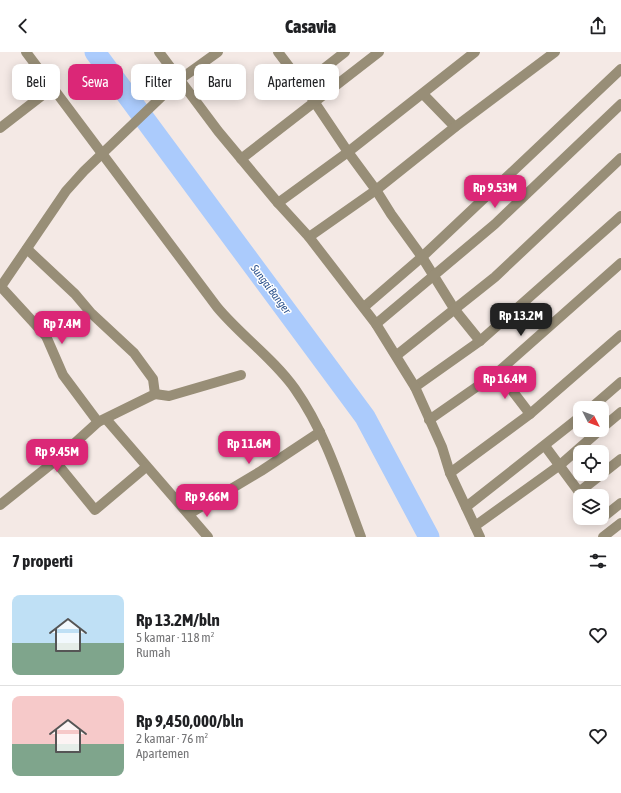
<!DOCTYPE html>
<html lang="id">
<head>
<meta charset="utf-8">
<style>
  :root { --surface:#fff; --page:#f6f6f6; --text:#202124; --muted:#757577; --line:#e0e0e0; --accent:#db2777 }
  body { margin:0; font-family:"Asap Condensed",sans-serif; background:var(--page); color:var(--text); height:100vh; display:flex; flex-direction:column; font-size:15px; white-space:nowrap }
  * { box-sizing:border-box; margin:0 }
  p { font-size:13px; color:var(--muted) }
  .icon { flex:none; width:22px; height:22px; fill:none; stroke:currentColor; stroke-width:2; stroke-linecap:round; stroke-linejoin:round }
  .map { position:relative; height:485px; overflow:hidden }
  .panel { display:flex; flex-direction:column; background:var(--surface); flex:1 }
  .panel>* { flex:none }
  .guide { position:absolute; left:12px; top:12px; width:400px; height:36px; display:flex; gap:8px }
  .needle { width:26px; rotate:132deg }
  .controls { position:absolute; left:573px; top:349px; display:grid; gap:8px }
  .controls a { display:grid; place-items:center; width:36px; height:36px; border-radius:8px; background:var(--surface); box-shadow:0 2px 10px #0003; font-size:20px }
  .price { position:absolute; translate:-50% -34px; padding:0 9px; border-radius:8px; background:var(--accent); color:#fff; font-size:13px; line-height:26px; filter:drop-shadow(0 1px 2px #0008) }
  .price::after { content:''; position:absolute; left:50%; top:24px; width:12px; height:9px; margin-left:-6px; background:inherit; clip-path:polygon(0 0,100% 0,50% 100%) }
  .price.active { background:#222; color:#fff }
  ul { padding:0; list-style:none }
  li { display:flex; align-items:center; gap:12px; height:100px; padding:0 12px }
  li+li { border-top:1px solid var(--line) }
  li span { display:grid; place-items:center; flex:none; width:112px; height:80px; border-radius:8px; color:#555 }
  li>.icon { margin-inline-start:auto }
  span .icon { width:48px; height:48px; fill:#fffc; stroke-width:1 }
  li b { font-size:17px }
  h2 { display:flex; justify-content:space-between; align-items:center; height:48px; padding:0 12px; font-size:17px }
  .pill { padding:0 14px; border-radius:8px; background:var(--surface); box-shadow:0 2px 10px #0003; font-size:14px; line-height:36px }
  .pill.active { background:var(--accent); color:#fff }
  header { display:flex; justify-content:space-between; align-items:center; height:52px; padding:0 12px; background:var(--surface); font-size:18px; font-weight:800 }
  .map>svg:first-child { display:block }
</style>
</head>
<body>
<header><svg class="icon" aria-label="back" viewBox="0 0 24 24"><path d="M15 5l-7 7 7 7"/></svg>Casavia<svg class="icon" aria-label="share" viewBox="0 0 24 24"><path d="M12 15V3M7 8l5-5 5 5M5 13v7h14v-7"/></svg></header>
<div class="map">
<svg width="621" height="485" viewBox="0 0 621 485">
  <rect width="100%" height="100%" fill="#f4e9e5"/>
  <g fill="none" stroke-linecap="round" stroke-linejoin="round">
    <!-- river -->
    <polyline stroke="#abcbfc" stroke-width="21" points="95,0 365,365 429,485"/>
    <!-- minor -->
    <g stroke="#988e77" stroke-width="10">
      <path d="M26 0 217 255C241 284 273 306 295 337 326 381 342 435 361 485"/>
      <polyline points="278,0 303,33 348,100 376,138 391,162 422,205 455,258 480,289"/>
      <polyline points="303,33 345,0"/>
      <polyline points="423,42 455,75"/>
      <polyline points="0,76 53,35"/>
      <polyline points="241,107 379,0"/>
      <polyline points="278,151 348,100 475,0"/>
      <polyline points="309,185 376,138 455,75 555,0"/>
      <polyline points="1,235 46,284 63,323 98,370"/>
      <polyline points="0,236 66,139 84,119 179,28 218,0"/>
      <polyline points="364,255 422,205 621,17"/>
      <polyline points="376,272 495,172 621,52"/>
      <polyline points="397,303 495,225 621,106"/>
      <polyline points="498,320 530,362"/>
      <polyline points="415,335 480,289 621,164"/>
      <polyline points="155,342 169,344 241,323"/>
      <polyline points="591,356 621,330"/>
      <polyline points="106,367 208,485"/>
      <polyline points="429,368 498,320 621,211"/>
      <polyline points="602,376 621,360"/>
      <polyline points="545,394 582,444"/>
      <polyline points="55,409 95,458 146,415"/>
      <polyline points="450,421 530,362 621,283"/>
      <polyline points="579,440 621,407"/>
      <polyline points="0,453 55,409 98,370 155,342 153,327 134,301 91,261 75,242 27,197"/>
      <polyline points="466,455 580,365"/>
      <polyline points="189,462 261,419 320,380"/>
      <polyline points="602,466 621,451"/>
      <polyline points="475,474 560,413 600,378"/>
      <polyline points="603,485 621,471"/>
    </g>
    <!-- tertiary -->
    <polyline stroke="#988e77" stroke-width="10" points="159,0 218,79 278,151 309,185 376,272 415,335 442,395 450,421 480,485"/>
  </g>
  <g text-anchor="middle" stroke-width="3" stroke-linejoin="round" paint-order="stroke">
    <!-- water labels -->
    <g font-size="11" font-style="italic" fill="#2b518c" stroke="#fff">
      <text transform="translate(271 237) rotate(53)" y="4">Sungai Banger</text>
    </g>
  </g>
</svg>
<div class="controls">
<a><svg class="needle" viewBox="-14 -14 28 28"><path d="M0-13l5 13h-10z" fill="#e53935"/><path d="M0 13l5-13h-10z" fill="#757577"/></svg></a>
<a><svg class="icon" aria-label="locate" viewBox="0 0 24 24"><circle cx="12" cy="12" r="6"/><path d="M12 2v4M12 18v4M2 12h4M18 12h4"/></svg></a>
<a><svg class="icon" aria-label="layers" viewBox="0 0 24 24"><path d="M12 4l9 5-9 5-9-5zM3 14l9 5 9-5"/></svg></a>
</div>
<b class="price" style="left:495px;top:157px">Rp 9.53M</b>
<b class="price active" style="left:521px;top:285px">Rp 13.2M</b>
<b class="price" style="left:62px;top:293px">Rp 7.4M</b>
<b class="price" style="left:505px;top:348px">Rp 16.4M</b>
<b class="price" style="left:249px;top:413px">Rp 11.6M</b>
<b class="price" style="left:57px;top:421px">Rp 9.45M</b>
<b class="price" style="left:207px;top:466px">Rp 9.66M</b>
<div class="guide">
<a class="pill">Beli</a>
<a class="pill active">Sewa</a>
<a class="pill">Filter</a>
<a class="pill">Baru</a>
<a class="pill">Apartemen</a>
</div>
</div>
<section class="panel">
<h2>7 properti<svg class="icon" aria-label="filters" viewBox="0 0 24 24"><path d="M4 7h16M4 17h16"/><circle cx="9" cy="7" r="2"/><circle cx="15" cy="17" r="2"/></svg></h2>
<ul>
<li><span style="background:linear-gradient(#bfe0f5 60%,#7fa58c 0)"><svg class="icon" aria-label="home" viewBox="0 0 24 24"><path d="M3 11l9-7 9 7M6 9v11h12V9"/></svg></span><div><b>Rp 13.2M/bln</b><p>5 kamar · 118 m²</p><p>Rumah</p></div><svg class="icon" aria-label="heart" viewBox="0 0 24 24"><path d="M12 20l-8-8c-3-5 5-10 8-4 3-6 11-1 8 4z"/></svg></li>
<li><span style="background:linear-gradient(#f6c9c9 60%,#7fa58c 0)"><svg class="icon" aria-label="home" viewBox="0 0 24 24"><path d="M3 11l9-7 9 7M6 9v11h12V9"/></svg></span><div><b>Rp 9,450,000/bln</b><p>2 kamar · 76 m²</p><p>Apartemen</p></div><svg class="icon" aria-label="heart" viewBox="0 0 24 24"><path d="M12 20l-8-8c-3-5 5-10 8-4 3-6 11-1 8 4z"/></svg></li>
</ul>
</section>
</body>
</html>
